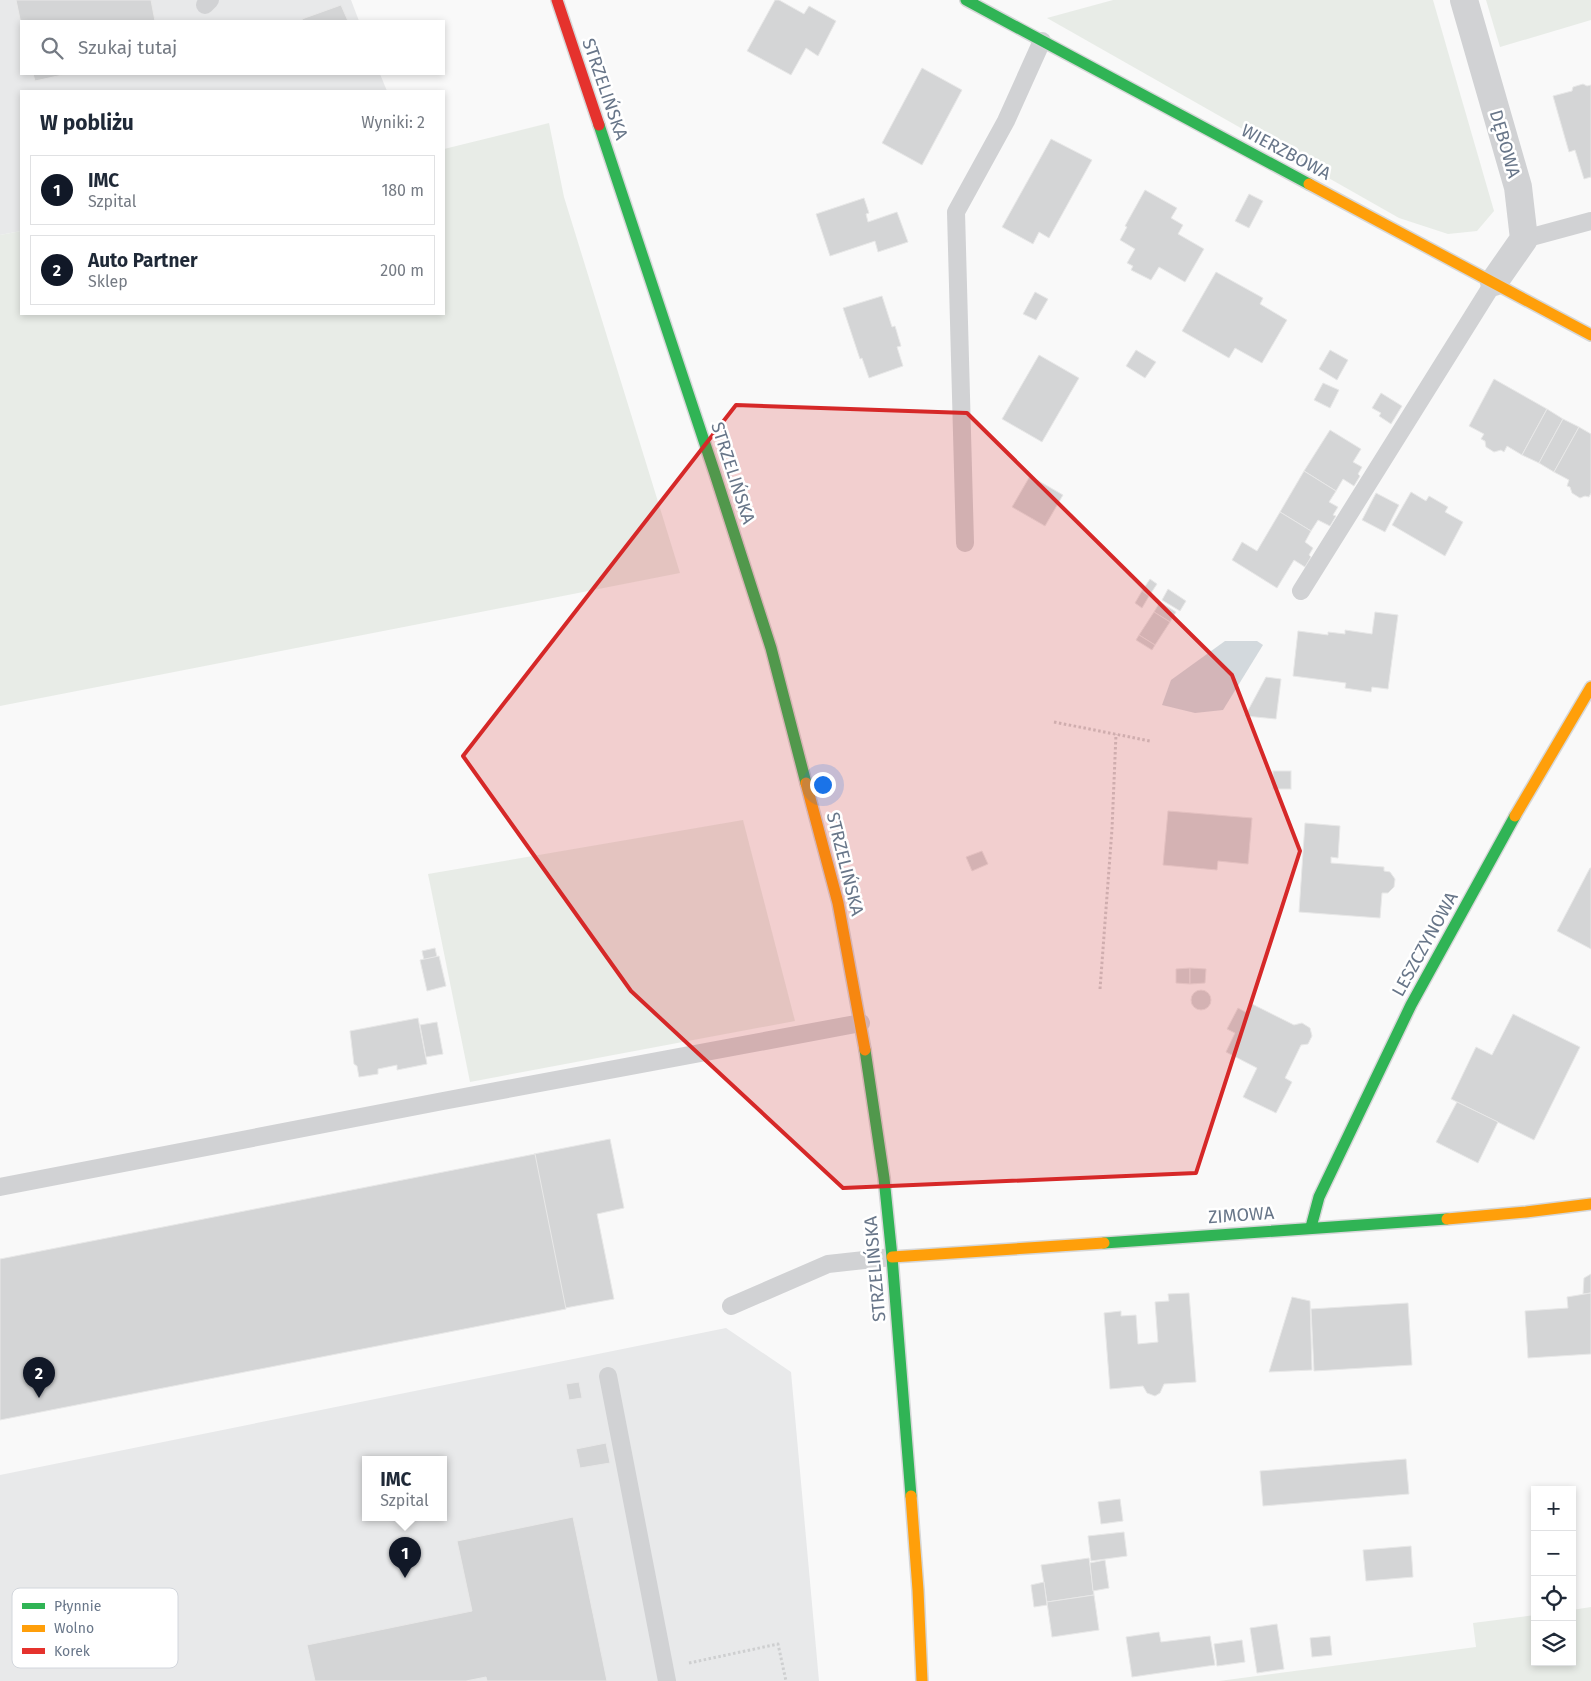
<!DOCTYPE html>
<html lang="pl">
<meta charset="utf-8">
<style>
:root{--surface:#fff;--page:#f6f6f7;--text:#1f2937;--muted:#747a83;--line:#e0e1e3;--accent:#111827}
body{margin:0;font-family:"Fira Sans",sans-serif;background:var(--page);color:var(--text)}
.controls{position:absolute;right:15px;bottom:15px;display:grid;overflow:hidden;border-radius:0px;box-shadow:0 2px 8px #0003}
.controls button{width:45px;height:45px;display:grid;place-items:center;padding:0;border:0;border-bottom:1px solid var(--line);background:var(--surface);color:var(--text);font:25px sans-serif}
.you{position:absolute;left:822px;top:784px;width:18px;height:18px;margin:-12px;border:4px solid #fff;border-radius:50%;background:#1a73e8;box-shadow:0 0 0 8px #1a73e833}
.badge{display:grid;place-items:center;width:32px;height:32px;border-radius:50%;background:var(--accent);color:#fff;font-size:16px;font-weight:700}
.pin{position:absolute;translate:-50% -41px;filter:drop-shadow(0 1px 2px #0008)}
.pin::after{content:'';position:absolute;top:26px;width:18px;height:15px;background:inherit;clip-path:polygon(0 0,100% 0,50% 100%)}
.popup{position:absolute;left:362px;top:1456px;width:85px;height:65px;box-sizing:border-box;display:grid;place-content:center;border-radius:0px;background:var(--surface);filter:drop-shadow(0 1px 4px #0005);font-size:16px;white-space:nowrap;color:var(--muted)}
.popup b{font-size:19px;color:var(--text)}
.popup::after{content:'';position:absolute;left:50%;top:100%;margin-left:-10px;border:10px solid transparent;border-top-color:var(--surface)}
.list{margin:0;padding:0;list-style:none}
h2{display:flex;justify-content:space-between;align-items:center;height:65px;margin:0;padding:0 20px;font-size:21px}
h2 small{font-size:16px;font-weight:400;color:var(--muted)}
.list li{display:grid;grid-template-columns:32px 1fr auto;gap:15px;align-items:center;box-sizing:border-box;height:70px;margin:0 10px 10px;padding:0 10px;border:1px solid var(--line);border-radius:0px}
.list b{display:block;font-size:19px;white-space:nowrap}
.list p{margin:0;font-size:16px;white-space:nowrap;color:var(--muted)}
.list em{font-size:16px;font-style:normal;color:var(--muted)}
.icon{flex:none;width:28px;height:28px;fill:none;stroke:currentColor;stroke-width:2;stroke-linecap:round;stroke-linejoin:round}
.map{position:relative;flex:none;width:1591px;height:1681px;overflow:hidden}
.search{position:absolute;background:var(--surface);box-shadow:0 2px 8px #0003;left:20px;top:20px;width:425px;height:55px;display:flex;align-items:center;gap:12px;box-sizing:border-box;padding:0 18px;border-radius:0px;color:var(--muted);font-size:19px}
.panel{position:absolute;background:var(--surface);box-shadow:0 2px 8px #0003;left:20px;top:90px;width:425px;height:225px;border-radius:0px}
.map>svg:first-child{display:block}
.built{fill:#e8e9ea;fill-rule:evenodd}
.green{fill:#e8ece7}
.water{fill:#d3d9dd}
.building{fill:#d4d5d6;stroke:#e8e8e8}
.lines{fill:none;stroke-linecap:round;stroke-linejoin:round}
.fast-casing{stroke:#d6d7d8;stroke-width:14}
.slow-casing{stroke:#d6d7d8;stroke-width:14}
.jam-casing{stroke:#d6d7d8;stroke-width:14}
.path{stroke:#cecfd0;stroke-width:3;stroke-dasharray:2.5 2.5;stroke-linecap:butt}
.lane{stroke:#d1d2d4;stroke-width:18}
.street{stroke:#d1d2d4;stroke-width:28}
.fast{stroke:#30b455;stroke-width:11}
.slow{stroke:#ff9f0a;stroke-width:11}
.jam{stroke:#e5322d;stroke-width:11}
.marked{fill:#d62828;fill-opacity:0.2;stroke:#d62828;stroke-width:4;stroke-linejoin:round}
.labels{text-anchor:middle;stroke-width:5;stroke-linejoin:round;paint-order:stroke}
.street-label{font-size:18px;fill:#687689;stroke:#fff}
.key{fill:#fff;stroke:#d2d6dc;stroke-width:1}
.key-label{font-size:14px;fill:#687689}
</style>
<div class="map">
<svg width="1591" height="1681" viewBox="0 0 1591 1681">
<rect width="100%" height="100%" fill="#f9f9f9"/>
<g class="built">
<path d="M0,0H351L359,21H21V74H380L387,91H21V231L0,235Z"/>
<path d="M726,1328L791,1372L819,1681H0V1475ZM366,1459H444V1517H366Z"/>
</g>
<g class="green">
<path d="M1113,0H1433L1494,211L1477,231L1448,234L1399,218L1047,18Z"/>
<path d="M1486,0H1591V20L1500,47Z"/>
<path d="M549,123L564,197L680,573L0,706V235L21,231V314H444V149Z"/>
<path d="M743,820L795,1021L470,1082L428,874Z"/>
<path d="M1591,1607V1681H1219L1476,1647L1473,1623L1535,1615V1662H1572V1610Z"/>
</g>
<path class="water" d="M1225,641H1257L1263,645L1223,710L1195,713L1162,705L1171,680Z"/>
<g class="building">
<path d="M16,0H151L155,21H21V24Z"/>
<path d="M775,0H779L804,14L809,6L836,21L818,56L806,48L791,75L747,51Z"/>
<path d="M341,5L348,21H303L302,19Z"/>
<path d="M922,68L962,90L922,165L882,143Z"/>
<path d="M33,74H67L35,81Z"/>
<path d="M1583,84L1587,86L1591,85V177L1584,179L1575,150L1569,152L1553,96L1572,91L1573,87Z"/>
<path d="M1051,139L1092,160L1049,238L1039,232L1033,244L1002,227Z"/>
<path d="M1145,190L1177,208L1171,218L1183,225L1178,234L1204,249L1185,282L1159,267L1151,280L1131,270L1133,266L1127,263L1135,249L1120,240L1127,227L1125,226Z"/>
<path d="M1249,194L1263,201L1249,228L1235,221Z"/>
<path d="M864,198L869,213L866,214L868,222L897,212L908,242L878,252L875,241L830,256L816,214Z"/>
<path d="M1216,272L1263,298L1260,304L1287,320L1262,363L1235,348L1229,358L1182,331Z"/>
<path d="M1035,292L1048,299L1036,320L1023,314Z"/>
<path d="M882,296L892,327L895,326L901,346L897,347L903,366L869,378L862,358L860,359L843,308Z"/>
<path d="M1136,350L1156,362L1145,378L1126,366Z"/>
<path d="M1330,350L1348,360L1337,380L1319,369Z"/>
<path d="M1039,355L1079,378L1042,442L1002,419Z"/>
<path d="M1494,379L1547,409L1522,455L1507,446L1504,452L1501,450L1494,452L1486,447L1485,441L1481,439L1484,434L1469,426Z"/>
<path d="M1323,383L1339,390L1330,408L1314,400Z"/>
<path d="M1381,393L1402,406L1391,424L1379,416L1381,413L1372,408Z"/>
<path d="M1547,409L1563,419L1539,463L1522,455Z"/>
<path d="M1563,419L1579,427L1554,472L1539,463Z"/>
<path d="M1579,427L1591,434V493L1589,497L1585,496L1580,498L1572,493L1570,487L1567,486L1569,480L1554,472Z"/>
<path d="M1330,430L1361,449L1353,462L1362,467L1358,474L1360,476L1354,486L1343,479L1336,491L1304,471Z"/>
<path d="M1304,471L1336,491L1329,502L1338,507L1333,515L1336,516L1330,526L1318,520L1311,531L1280,512Z"/>
<path d="M1030,476L1063,495L1045,526L1012,507Z"/>
<path d="M1411,492L1426,501L1429,496L1448,507L1445,512L1463,522L1445,556L1392,525Z"/>
<path d="M1376,493L1399,505L1385,532L1362,520Z"/>
<path d="M1280,512L1311,531L1305,542L1313,548L1309,555L1311,557L1305,567L1294,560L1277,588L1232,560L1242,542L1257,551Z"/>
<path d="M1150,579L1157,584L1149,596L1142,591Z"/>
<path d="M1168,589L1186,601L1180,611L1162,600Z"/>
<path d="M1142,591L1149,596L1142,608L1135,603Z"/>
<path d="M1160,602L1176,612L1170,622L1154,612Z"/>
<path d="M1154,612L1170,622L1155,645L1139,635Z"/>
<path d="M1375,612L1398,615L1388,689L1372,687L1371,692L1345,688L1346,683L1293,676L1298,631L1328,635V632L1345,634V630L1372,634Z"/>
<path d="M1139,635L1155,645L1152,650L1136,640Z"/>
<path d="M1266,677L1281,679L1276,719L1245,716Z"/>
<rect x="1273" y="771" width="18" height="18"/>
<path d="M1168,811L1252,818L1248,864L1218,861L1217,870L1163,865Z"/>
<path d="M1305,823L1340,826L1338,858L1331,857V863L1384,867V871L1390,872L1395,879L1394,887L1388,893H1382L1380,918L1299,912Z"/>
<path d="M982,851L988,864L972,871L966,857Z"/>
<path d="M1590,868H1591V949L1557,931Z"/>
<path d="M435,948L437,957L424,960L422,951Z"/>
<path d="M439,956L446,986L427,991L420,960Z"/>
<path d="M1190,968V984L1176,983V969Z"/>
<path d="M1190,968L1206,969L1205,983L1190,984Z"/>
<circle cx="1201" cy="1000" r="10"/>
<path d="M1252,1004L1294,1025L1302,1023L1310,1028L1312,1036L1308,1044L1301,1045L1285,1078L1292,1082L1276,1113L1243,1097L1257,1068L1226,1052L1235,1033L1227,1029L1238,1008L1247,1013Z"/>
<path d="M1513,1014L1580,1047L1534,1140L1451,1099L1476,1047L1492,1055Z"/>
<path d="M418,1018L427,1064L397,1070V1065L378,1069V1074L359,1077L357,1066L354,1064L350,1031Z"/>
<path d="M437,1022L443,1054L426,1057L420,1025Z"/>
<path d="M1457,1102L1498,1122L1478,1163L1436,1142Z"/>
<path d="M610,1139L624,1208L597,1214L614,1299L565,1308L534,1154Z"/>
<path d="M535,1154L566,1309L0,1420V1259Z"/>
<path d="M1591,1274V1293L1583,1294L1584,1278Z"/>
<path d="M1189,1293L1196,1382L1164,1384L1160,1393L1155,1396L1147,1393L1143,1386L1110,1389L1104,1313L1121,1311V1316L1136,1315L1138,1344L1158,1342L1155,1302L1169,1301L1168,1294Z"/>
<path d="M1591,1293V1354L1528,1358L1525,1311L1568,1308L1567,1297Z"/>
<path d="M1292,1297L1310,1301L1312,1370L1269,1372Z"/>
<path d="M1408,1303L1412,1365L1314,1371L1311,1309Z"/>
<path d="M579,1382L582,1398L569,1400L566,1384Z"/>
<path d="M606,1443L610,1463L580,1468L576,1449Z"/>
<path d="M1406,1459L1409,1494L1263,1506L1260,1471Z"/>
<path d="M1120,1499L1123,1521L1101,1524L1098,1502Z"/>
<path d="M573,1517L607,1681H487L486,1677L466,1681H315L307,1645L472,1611L457,1541Z"/>
<path d="M1124,1532L1127,1556L1091,1561L1088,1536Z"/>
<path d="M1411,1546L1413,1577L1366,1581L1363,1550Z"/>
<path d="M1089,1558L1094,1595L1047,1602L1041,1565Z"/>
<path d="M1105,1560L1109,1588L1093,1591L1090,1563Z"/>
<path d="M1044,1582L1047,1605L1034,1607L1031,1585Z"/>
<path d="M1094,1595L1099,1630L1052,1637L1047,1602Z"/>
<path d="M1277,1624L1284,1669L1257,1673L1250,1628Z"/>
<path d="M1159,1632L1161,1642L1210,1636L1215,1665L1132,1677L1126,1637Z"/>
<path d="M1330,1636L1332,1655L1312,1657L1310,1638Z"/>
<path d="M1242,1640L1245,1662L1217,1666L1214,1644Z"/>
</g>
<g class="lines">
<g class="fast-casing">
<g id="fast">
<path d="M966,0L1309,184"/>
<path d="M599,125L715,474L771,648L806,783"/>
<path d="M865,1050L884,1178L892,1257L911,1496"/>
<path d="M1311,1227L1319,1197L1411,1005L1515,816"/>
<path d="M1104,1243L1447,1219"/>
</g>
</g>
<g class="slow-casing">
<g id="slow">
<path d="M1309,184L1591,335"/>
<path d="M806,783L838,903L865,1050"/>
<path d="M1515,816L1591,687"/>
<path d="M1447,1219L1526,1212L1591,1204"/>
<path d="M892,1257L1104,1243"/>
<path d="M911,1496L918,1590L922,1681"/>
</g>
</g>
<g class="jam-casing">
<path id="jam" d="M557,0L599,125"/>
</g>
<g class="path">
<path d="M1054,722L1150,741"/>
<path d="M1100,989L1112,829L1116,734"/>
<path d="M689,1663L778,1644L786,1681"/>
</g>
<g class="lane">
<path d="M205,5L210,0"/>
<path d="M1524,239L1591,221"/>
<path d="M965,543L956,212L1006,121L1042,41"/>
<path d="M1301,591L1494,282"/>
<path d="M0,1187L443,1101L861,1023"/>
<path d="M731,1306L828,1264L892,1257"/>
<path d="M608,1376L667,1681"/>
</g>
<path class="street" d="M1464,0L1518,187L1524,239L1494,282"/>
<use href="#fast" class="fast"/>
<use href="#slow" class="slow"/>
<use href="#jam" class="jam"/>
</g>
<path class="marked" d="M736,405L967,413L1232,675L1300,851L1196,1173L843,1188L631,991L463,756Z"/>
<g class="labels">
<g class="street-label">
<text transform="translate(605 89) rotate(71)" y="6">STRZELIŃSKA</text>
<text transform="translate(1505 144) rotate(74)" y="6">DĘBOWA</text>
<text transform="translate(1286 152) rotate(28)" y="6">WIERZBOWA</text>
<text transform="translate(733 473) rotate(72)" y="6">STRZELIŃSKA</text>
<text transform="translate(845 864) rotate(76)" y="6">STRZELIŃSKA</text>
<text transform="translate(1425 944) rotate(-61)" y="6">LESZCZYNOWA</text>
<text transform="translate(1241 1215) rotate(-4)" y="6">ZIMOWA</text>
<text transform="translate(875 1269) rotate(-95)" y="6">STRZELIŃSKA</text>
</g>
</g>
<rect x="12" y="1588" width="166" height="80" rx="8" class="key"/>
<rect x="22" y="1603" width="23" height="6" fill="#30b455"/>
<rect x="22" y="1625" width="23" height="7" fill="#ff9f0a"/>
<rect x="22" y="1648" width="23" height="6" fill="#e5322d"/>
<g class="key-label">
<text x="54" y="1611">Płynnie</text>
<text x="54" y="1633">Wolno</text>
<text x="54" y="1656">Korek</text>
</g>
</svg>
<div class="controls">
<button>+</button>
<button>−</button>
<button><svg class="icon" aria-label="locate" viewBox="0 0 24 24"><circle cx="12" cy="12" r="6"/><path d="M12 2v4M12 18v4M2 12h4M18 12h4"/></svg></button>
<button><svg class="icon" aria-label="layers" viewBox="0 0 24 24"><path d="M12 4l9 5-9 5-9-5zM3 14l9 5 9-5"/></svg></button>
</div>
<div class="you"></div>
<div class="pin badge" style="left:405px;top:1578px">1</div>
<div class="popup"><b>IMC</b>Szpital</div>
<div class="pin badge" style="left:39px;top:1398px">2</div>
<div class="search"><svg class="icon" aria-label="search" viewBox="0 0 24 24"><circle cx="10" cy="10" r="6"/><path d="M15 15l6 6"/></svg>Szukaj tutaj</div>
<section class="panel">
<h2>W pobliżu<small>Wyniki: 2</small></h2>
<ul class="list">
<li><span class="badge">1</span><div><b>IMC</b><p>Szpital</p></div><em>180 m</em></li>
<li><span class="badge">2</span><div><b>Auto Partner</b><p>Sklep</p></div><em>200 m</em></li>
</ul>
</section>
</div>
